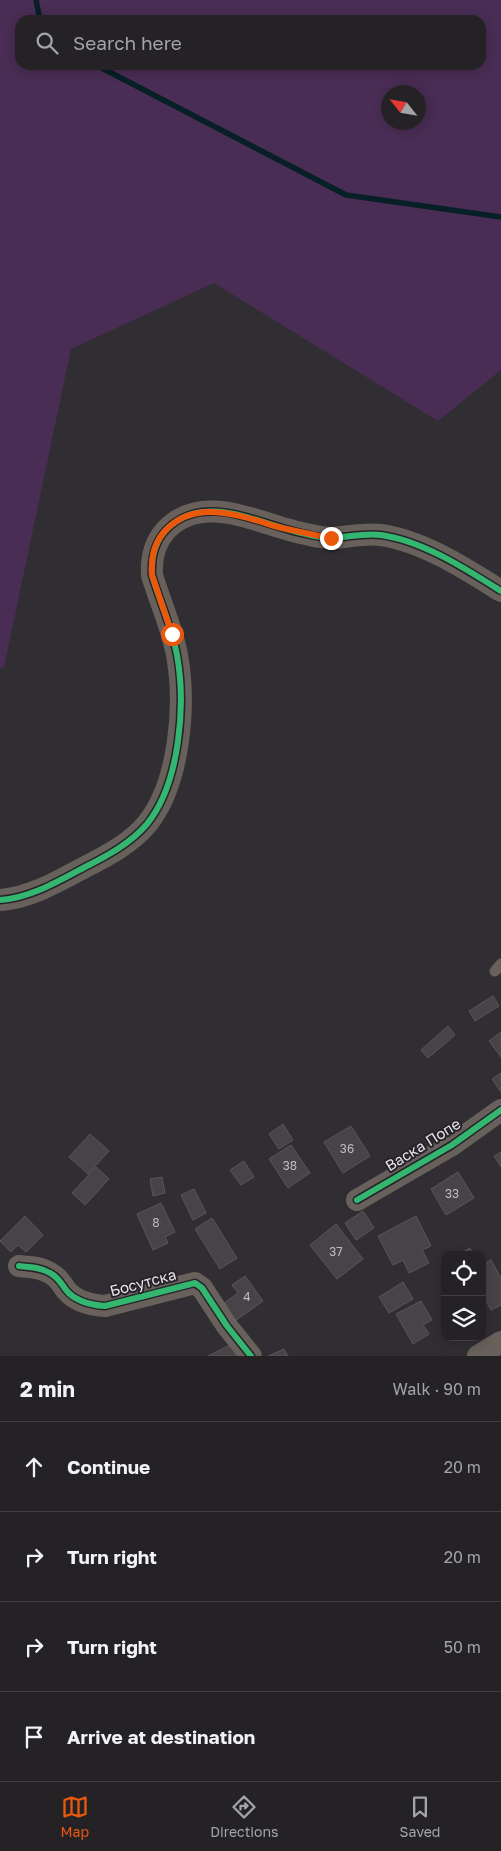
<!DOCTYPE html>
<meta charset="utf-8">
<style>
:root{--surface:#252226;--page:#2d2a2e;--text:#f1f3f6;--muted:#a3a4a7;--line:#423f43;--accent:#ea580c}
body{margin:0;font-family:"Golos Text",sans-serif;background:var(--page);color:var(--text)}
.controls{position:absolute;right:15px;bottom:15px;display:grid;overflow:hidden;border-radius:10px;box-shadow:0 2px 12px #0003}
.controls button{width:45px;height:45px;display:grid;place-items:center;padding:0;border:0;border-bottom:1px solid var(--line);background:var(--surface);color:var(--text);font:25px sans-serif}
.compass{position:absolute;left:381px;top:85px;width:45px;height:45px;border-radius:50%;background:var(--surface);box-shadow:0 2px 12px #0003;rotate:301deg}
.stop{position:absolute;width:15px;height:15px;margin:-11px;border:4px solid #ea580c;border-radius:50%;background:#fff}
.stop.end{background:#ea580c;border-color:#fff;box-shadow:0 1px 5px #0008}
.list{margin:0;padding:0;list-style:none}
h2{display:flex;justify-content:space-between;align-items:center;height:65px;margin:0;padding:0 20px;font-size:21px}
h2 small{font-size:16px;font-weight:400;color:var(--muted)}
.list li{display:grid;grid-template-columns:32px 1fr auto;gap:15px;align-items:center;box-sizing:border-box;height:90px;padding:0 20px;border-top:1px solid var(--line)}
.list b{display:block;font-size:19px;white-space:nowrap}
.list em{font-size:16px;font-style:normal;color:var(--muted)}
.icon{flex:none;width:28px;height:28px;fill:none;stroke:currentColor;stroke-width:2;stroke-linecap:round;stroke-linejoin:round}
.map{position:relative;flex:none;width:501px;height:1356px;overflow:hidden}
.search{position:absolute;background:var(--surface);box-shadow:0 2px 12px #0003;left:15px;right:15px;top:15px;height:55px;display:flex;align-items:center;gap:12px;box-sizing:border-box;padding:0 18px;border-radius:15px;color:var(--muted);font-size:19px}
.sheet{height:425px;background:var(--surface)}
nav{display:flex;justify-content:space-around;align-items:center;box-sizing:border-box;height:70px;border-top:1px solid var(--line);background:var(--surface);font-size:14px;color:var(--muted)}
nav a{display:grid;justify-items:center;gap:2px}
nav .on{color:var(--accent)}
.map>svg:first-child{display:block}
.green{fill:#492d54;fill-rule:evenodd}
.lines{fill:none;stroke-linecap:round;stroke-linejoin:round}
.stream{stroke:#071f26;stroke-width:5.5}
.building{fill:#474347;stroke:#595658}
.lane{stroke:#67605b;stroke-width:11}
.street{stroke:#67605b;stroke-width:22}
.cycleway-casing{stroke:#28232a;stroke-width:9}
.cycleway{stroke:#33b770;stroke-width:6}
.route{stroke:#ea580c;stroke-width:6}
.labels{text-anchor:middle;stroke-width:4;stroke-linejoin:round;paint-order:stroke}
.number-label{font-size:12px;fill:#bfbcc0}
.street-label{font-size:15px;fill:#e7e4e8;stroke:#28232a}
</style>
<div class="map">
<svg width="501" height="1356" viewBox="0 0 501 1356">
<rect width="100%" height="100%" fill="#312e33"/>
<path class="green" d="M0,0H501V370L438,421L214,283L71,349L4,667L0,668ZM20,20H481V65H20ZM388,92H418V122H388Z"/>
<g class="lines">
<g class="stream">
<path d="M36,0L40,20"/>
<path d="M96,65L346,195L501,217"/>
</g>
</g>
<g class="building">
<path d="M493,996L499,1006L475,1021L469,1011Z"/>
<path d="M448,1026L455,1035L428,1058L421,1050Z"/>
<path d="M501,1032V1057L489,1041Z"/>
<path d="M501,1073V1092L492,1079Z"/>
<path d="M283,1124L293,1140L279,1149L269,1134Z"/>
<path d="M351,1126L370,1156L343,1173L324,1142Z"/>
<path d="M90,1134L109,1151L88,1174L69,1157Z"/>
<path d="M291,1145L310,1173L288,1188L269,1159Z"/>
<path d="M501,1152V1167L494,1156Z"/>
<path d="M244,1161L254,1177L241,1185L230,1170Z"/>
<path d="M96,1167L109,1179L85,1205L72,1193Z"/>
<path d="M458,1172L474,1198L446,1215L431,1189Z"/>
<path d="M162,1177L165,1193L153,1196L150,1179Z"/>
<path d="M194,1189L206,1213L193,1220L181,1195Z"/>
<path d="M161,1203L175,1232L165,1237L168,1243L153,1250L137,1214Z"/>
<path d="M363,1211L374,1228L356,1240L345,1223Z"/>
<path d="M25,1216L43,1235L26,1252L18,1245L11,1252L0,1241Z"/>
<path d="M416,1216L431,1246L422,1250L429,1263L409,1273L403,1260L393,1265L378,1236Z"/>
<path d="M212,1218L237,1258L220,1269L195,1229Z"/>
<path d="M336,1224L363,1259L337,1279L310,1245Z"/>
<path d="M470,1248L473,1255H461V1253Z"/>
<path d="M491,1260L501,1278V1305L491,1310L482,1294V1265Z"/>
<path d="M245,1276L263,1301L235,1321L223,1304L238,1293L232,1285Z"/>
<path d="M403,1282L413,1299L389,1313L379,1297Z"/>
<path d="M421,1301L432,1320L423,1325L429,1334L413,1344L396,1314Z"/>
<path d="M234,1343L241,1356H208Z"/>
<path d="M284,1349L288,1356H268Z"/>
</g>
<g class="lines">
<path class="lane" d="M495,971L501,964"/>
<g class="street">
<path d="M0,900C30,898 59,881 85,867C107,856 131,843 147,824C180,783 186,705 177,655C172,628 160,602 152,575C151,558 154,543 166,530C204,490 262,526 306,534C314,536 324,538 332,538C349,537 364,533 381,535C423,541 466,569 501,591"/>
<path d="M357,1200L452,1145L501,1110"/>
<path d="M19,1266C29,1267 41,1267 50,1273C58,1277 61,1283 66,1290C75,1301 91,1305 105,1306L195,1283L202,1288L227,1326L251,1356"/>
<path d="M478,1356L501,1342"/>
</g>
<g class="cycleway-casing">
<g id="cycleway">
<path d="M0,900C30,898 59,881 85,867C107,856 131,843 147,824C180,783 186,705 177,655C172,628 160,602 152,575C151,558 154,543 166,530C204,490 262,526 306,534C314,536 324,538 332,538C349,537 364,533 381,535C423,541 466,569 501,591"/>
<path d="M357,1200L452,1145L501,1110"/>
<path d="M19,1266C29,1267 41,1267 50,1273C58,1277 61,1283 66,1290C75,1301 91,1305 105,1306L195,1283L202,1288L227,1326L251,1356"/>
</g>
</g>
<use href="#cycleway" class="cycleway"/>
</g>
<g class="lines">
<path class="route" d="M172,634L152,575C151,559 153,545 164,532C194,497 241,516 278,527C296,531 313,535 331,538"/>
</g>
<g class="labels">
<g class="number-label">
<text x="347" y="1153">36</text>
<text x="290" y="1170">38</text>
<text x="452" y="1198">33</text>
<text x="156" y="1227">8</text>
<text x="336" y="1256">37</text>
<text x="247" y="1301">4</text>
</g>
<g class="street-label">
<text transform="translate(423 1145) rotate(-32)" y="5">Васка Попе</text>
<text transform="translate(143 1283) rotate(-15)" y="5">Босутска</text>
</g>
</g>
</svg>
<div class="controls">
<button><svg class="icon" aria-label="locate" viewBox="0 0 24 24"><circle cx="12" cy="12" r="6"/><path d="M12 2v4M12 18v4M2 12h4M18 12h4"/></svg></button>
<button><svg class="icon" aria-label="layers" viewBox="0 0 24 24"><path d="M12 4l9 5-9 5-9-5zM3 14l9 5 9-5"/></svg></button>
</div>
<svg class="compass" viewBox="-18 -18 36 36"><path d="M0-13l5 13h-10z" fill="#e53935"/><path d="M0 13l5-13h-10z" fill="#a3a4a7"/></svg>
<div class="stop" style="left:172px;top:634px"></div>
<div class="stop end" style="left:331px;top:538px"></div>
<div class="search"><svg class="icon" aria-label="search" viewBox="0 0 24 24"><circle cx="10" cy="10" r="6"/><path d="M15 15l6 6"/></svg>Search here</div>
</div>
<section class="sheet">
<h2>2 min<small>Walk · 90 m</small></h2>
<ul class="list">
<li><svg class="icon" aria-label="ahead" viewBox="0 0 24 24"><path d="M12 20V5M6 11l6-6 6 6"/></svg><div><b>Continue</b></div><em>20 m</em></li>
<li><svg class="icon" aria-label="right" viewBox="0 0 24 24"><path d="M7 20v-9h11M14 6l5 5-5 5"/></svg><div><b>Turn right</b></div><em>20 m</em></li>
<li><svg class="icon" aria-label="right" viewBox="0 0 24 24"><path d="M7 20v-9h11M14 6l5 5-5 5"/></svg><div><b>Turn right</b></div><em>50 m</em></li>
<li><svg class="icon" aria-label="arrive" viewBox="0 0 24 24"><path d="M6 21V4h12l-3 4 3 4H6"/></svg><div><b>Arrive at destination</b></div></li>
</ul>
</section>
<nav>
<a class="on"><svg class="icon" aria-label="map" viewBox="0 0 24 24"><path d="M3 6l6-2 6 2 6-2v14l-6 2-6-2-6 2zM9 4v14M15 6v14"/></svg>Map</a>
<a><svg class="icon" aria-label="directions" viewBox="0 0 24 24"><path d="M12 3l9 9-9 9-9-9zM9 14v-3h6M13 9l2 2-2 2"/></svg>Directions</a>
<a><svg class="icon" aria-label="saved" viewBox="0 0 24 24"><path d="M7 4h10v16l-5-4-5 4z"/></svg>Saved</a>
</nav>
